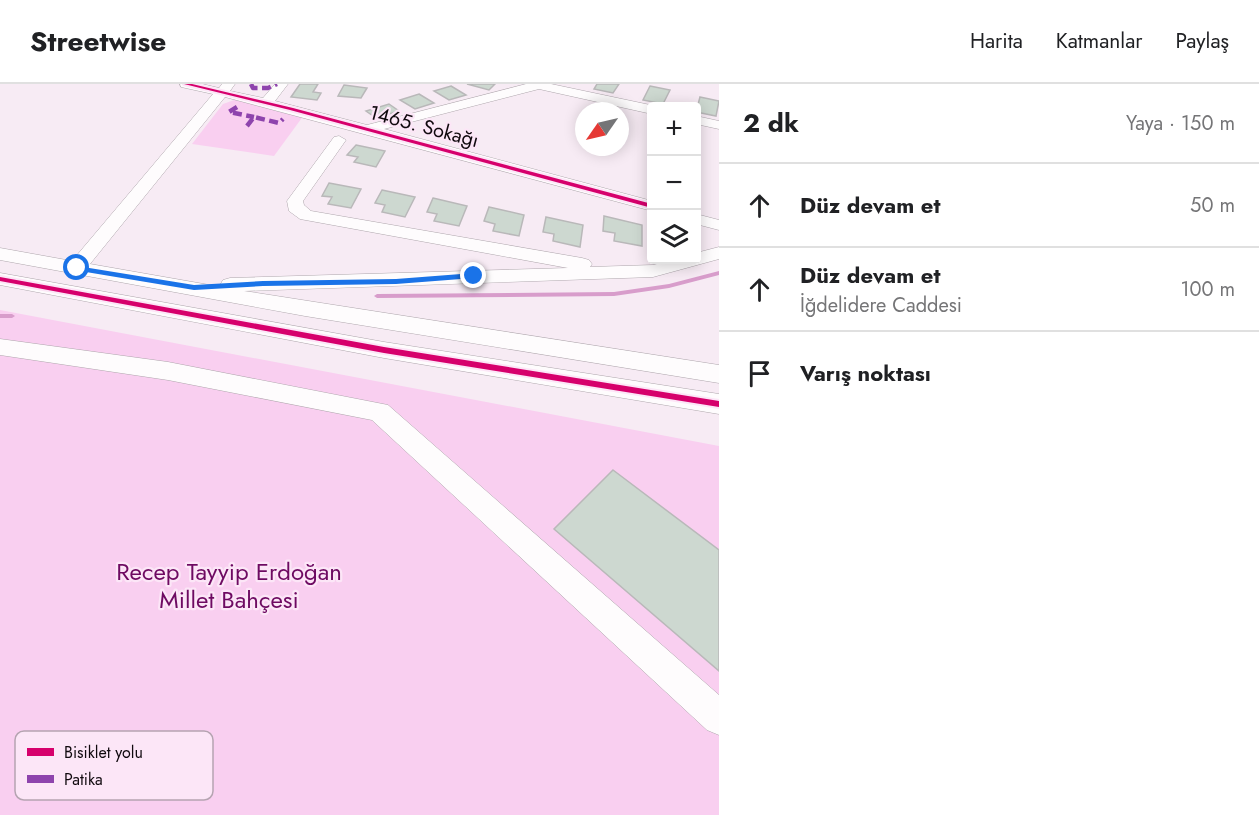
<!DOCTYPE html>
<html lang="tr">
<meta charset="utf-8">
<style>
:root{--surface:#fff;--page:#f2f2f2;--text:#202124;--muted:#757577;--line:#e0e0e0}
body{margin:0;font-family:Jost,sans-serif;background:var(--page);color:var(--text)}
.controls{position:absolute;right:18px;top:18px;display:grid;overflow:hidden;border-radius:6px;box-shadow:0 3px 15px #0003}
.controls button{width:54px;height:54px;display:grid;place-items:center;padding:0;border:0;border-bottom:2px solid var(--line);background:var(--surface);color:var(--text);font:30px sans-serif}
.compass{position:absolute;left:575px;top:18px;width:54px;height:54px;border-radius:50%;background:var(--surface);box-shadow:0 3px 15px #0003;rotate:236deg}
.stop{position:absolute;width:18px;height:18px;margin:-14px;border:4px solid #1a73e8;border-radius:50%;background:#fff}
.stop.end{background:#1a73e8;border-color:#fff;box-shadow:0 2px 6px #0008}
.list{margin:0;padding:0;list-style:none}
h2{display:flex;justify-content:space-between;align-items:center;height:78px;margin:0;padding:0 24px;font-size:26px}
h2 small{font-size:20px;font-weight:400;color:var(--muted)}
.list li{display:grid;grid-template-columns:39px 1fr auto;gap:18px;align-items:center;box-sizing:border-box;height:84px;padding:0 24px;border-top:2px solid var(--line)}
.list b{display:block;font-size:22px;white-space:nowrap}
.list p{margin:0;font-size:20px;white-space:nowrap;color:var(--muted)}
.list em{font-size:20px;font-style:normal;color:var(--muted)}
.icon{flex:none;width:33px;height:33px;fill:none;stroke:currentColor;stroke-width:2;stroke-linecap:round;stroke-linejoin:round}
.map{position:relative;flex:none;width:719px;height:731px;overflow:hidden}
header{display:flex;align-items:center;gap:36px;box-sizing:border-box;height:84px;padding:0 30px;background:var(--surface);border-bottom:2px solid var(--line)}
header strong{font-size:28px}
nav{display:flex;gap:33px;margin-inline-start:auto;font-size:21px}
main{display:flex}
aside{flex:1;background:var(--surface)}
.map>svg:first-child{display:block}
.green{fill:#f9cff0}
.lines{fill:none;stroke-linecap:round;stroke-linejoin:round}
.stream{fill:#d89dcb;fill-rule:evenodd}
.building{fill:#cdd8d0;stroke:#b9b8b9;stroke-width:1.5}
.minor-casing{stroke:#aea6ac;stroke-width:1}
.minor{fill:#fefcfd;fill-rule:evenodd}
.quiet{stroke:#8e44ad;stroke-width:4.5;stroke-dasharray:9 4.5;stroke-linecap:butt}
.cycleway-casing{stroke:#fce6f7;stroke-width:4}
.cycleway{fill:#d6006c;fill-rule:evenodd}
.route{fill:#1a73e8}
.labels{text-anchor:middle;stroke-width:4.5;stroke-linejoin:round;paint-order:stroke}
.far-street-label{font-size:20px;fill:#10090e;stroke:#fce6f7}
.park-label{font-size:24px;fill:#6e0a62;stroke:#fce6f7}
.key{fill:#fce6f7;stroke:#b5a4b1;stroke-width:1.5}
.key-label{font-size:16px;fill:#10090e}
</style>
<header>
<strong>Streetwise</strong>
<nav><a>Harita</a><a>Katmanlar</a><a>Paylaş</a></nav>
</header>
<main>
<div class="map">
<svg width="719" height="731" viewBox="0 0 719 731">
<rect width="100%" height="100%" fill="#f7ebf4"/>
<g class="green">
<path d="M237,15L304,31L274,72L192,60L223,20Z"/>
<path d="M0,226L719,362V731H0Z"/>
</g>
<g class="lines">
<g class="stream">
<path d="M719,187V191L669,204L614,212L377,214L374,212L377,210L614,208L669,200Z"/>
<path d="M0,230H12L15,232L12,234H0Z"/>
</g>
</g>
<g class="building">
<path d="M300,0H318L313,8L321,9L317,16L291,13Z"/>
<path d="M467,0H495L489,6Z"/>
<path d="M597,0H619L613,9L594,5Z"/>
<path d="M344,1L367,4L361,14L338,12Z"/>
<path d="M451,2L466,11L449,16L434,7Z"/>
<path d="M650,2L670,6L663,20L643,16Z"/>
<path d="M419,10L434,19L415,25L400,16Z"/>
<path d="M700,13L719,17L716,32L696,28Z"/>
<path d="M389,20L399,27L376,34L366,27Z"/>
<path d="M356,61L385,67L376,83L354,78L358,73L347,71Z"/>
<path d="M329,99L361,105L351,124L328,120L332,113L322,112Z"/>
<path d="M382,106L415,113L405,133L382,128L385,121L375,119Z"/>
<path d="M433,114L467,122L459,142L434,137L437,130L427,128Z"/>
<path d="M489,123L524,131L519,152L493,147L495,140L484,137Z"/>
<path d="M604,132L642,141V162L614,157L615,149L603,147Z"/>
<path d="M546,133L583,141L580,163L553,157L554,150L543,148Z"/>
<path d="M613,386L719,466V587L554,445Z"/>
</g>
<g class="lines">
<g class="minor-casing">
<g id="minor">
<path d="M180,0H202L219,4L222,0H235L230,7L263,14L275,0H288L275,17L367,41L526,0H551L655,22H652V30L539,5L384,45L652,117V127L225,13L90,180L221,203L220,201L223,196L230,194L568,184L300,135L289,127L287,117L334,53L339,52L346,56L303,117L304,121L311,127L582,174L589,176L592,180L590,183L653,181L673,176H696V169L719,163V175L653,193L244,207L719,281V299L305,232L0,176V164L72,177L213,10L181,3Z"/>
<path d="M696,32L719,37V45L696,40Z"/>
<path d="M696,130L719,136V146L696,140Z"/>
<path d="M0,189L384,258L719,310V330L384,274L0,201Z"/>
<path d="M0,255L168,278L388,321L719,611V651L707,646L372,336L168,296L0,271Z"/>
</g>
</g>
<use href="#minor" class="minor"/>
<g class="quiet">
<path d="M251,0L253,4H268L277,0"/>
<path d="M237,23L229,28L254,33"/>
<path d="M247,42L254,33L279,39L283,35"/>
</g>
<g class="cycleway-casing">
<g id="cycleway">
<path d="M184,0H192L293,24L652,120V124L290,26Z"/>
<path d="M0,193L384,263L719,317V323L384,269L0,197Z"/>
</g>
</g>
<use href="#cycleway" class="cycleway"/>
</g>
<path class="route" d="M77,182L194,201L263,197L396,195L474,189L477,192L474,194L396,200L263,202L194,206L74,186L73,184Z"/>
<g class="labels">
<g class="far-street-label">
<text transform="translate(424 42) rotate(15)" y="7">1465. Sokağı</text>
</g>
<g class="park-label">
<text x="229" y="496">Recep Tayyip Erdoğan<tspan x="229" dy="28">Millet Bahçesi</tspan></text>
</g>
</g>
<rect x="15" y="647" width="198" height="69" rx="9" class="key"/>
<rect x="27" y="664" width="27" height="8" fill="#d6006c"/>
<rect x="27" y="691" width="27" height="8" fill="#8e44ad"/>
<g class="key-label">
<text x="64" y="674">Bisiklet yolu</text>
<text x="64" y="701">Patika</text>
</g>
</svg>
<div class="controls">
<button>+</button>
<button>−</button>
<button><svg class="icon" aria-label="layers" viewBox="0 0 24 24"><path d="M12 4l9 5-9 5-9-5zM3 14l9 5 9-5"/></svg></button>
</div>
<svg class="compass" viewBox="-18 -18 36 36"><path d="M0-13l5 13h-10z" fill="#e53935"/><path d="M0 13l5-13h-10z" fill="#757577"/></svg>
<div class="stop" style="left:77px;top:184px"></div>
<div class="stop end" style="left:474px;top:192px"></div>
</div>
<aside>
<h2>2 dk<small>Yaya · 150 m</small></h2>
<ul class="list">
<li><svg class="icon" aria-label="ahead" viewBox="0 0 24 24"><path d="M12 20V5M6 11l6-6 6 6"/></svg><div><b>Düz devam et</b></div><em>50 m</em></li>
<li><svg class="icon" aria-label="ahead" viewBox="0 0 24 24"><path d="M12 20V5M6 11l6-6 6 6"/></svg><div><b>Düz devam et</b><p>İğdelidere Caddesi</p></div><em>100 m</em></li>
<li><svg class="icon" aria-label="arrive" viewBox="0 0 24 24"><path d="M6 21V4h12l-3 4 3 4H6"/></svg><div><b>Varış noktası</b></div></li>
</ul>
</aside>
</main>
